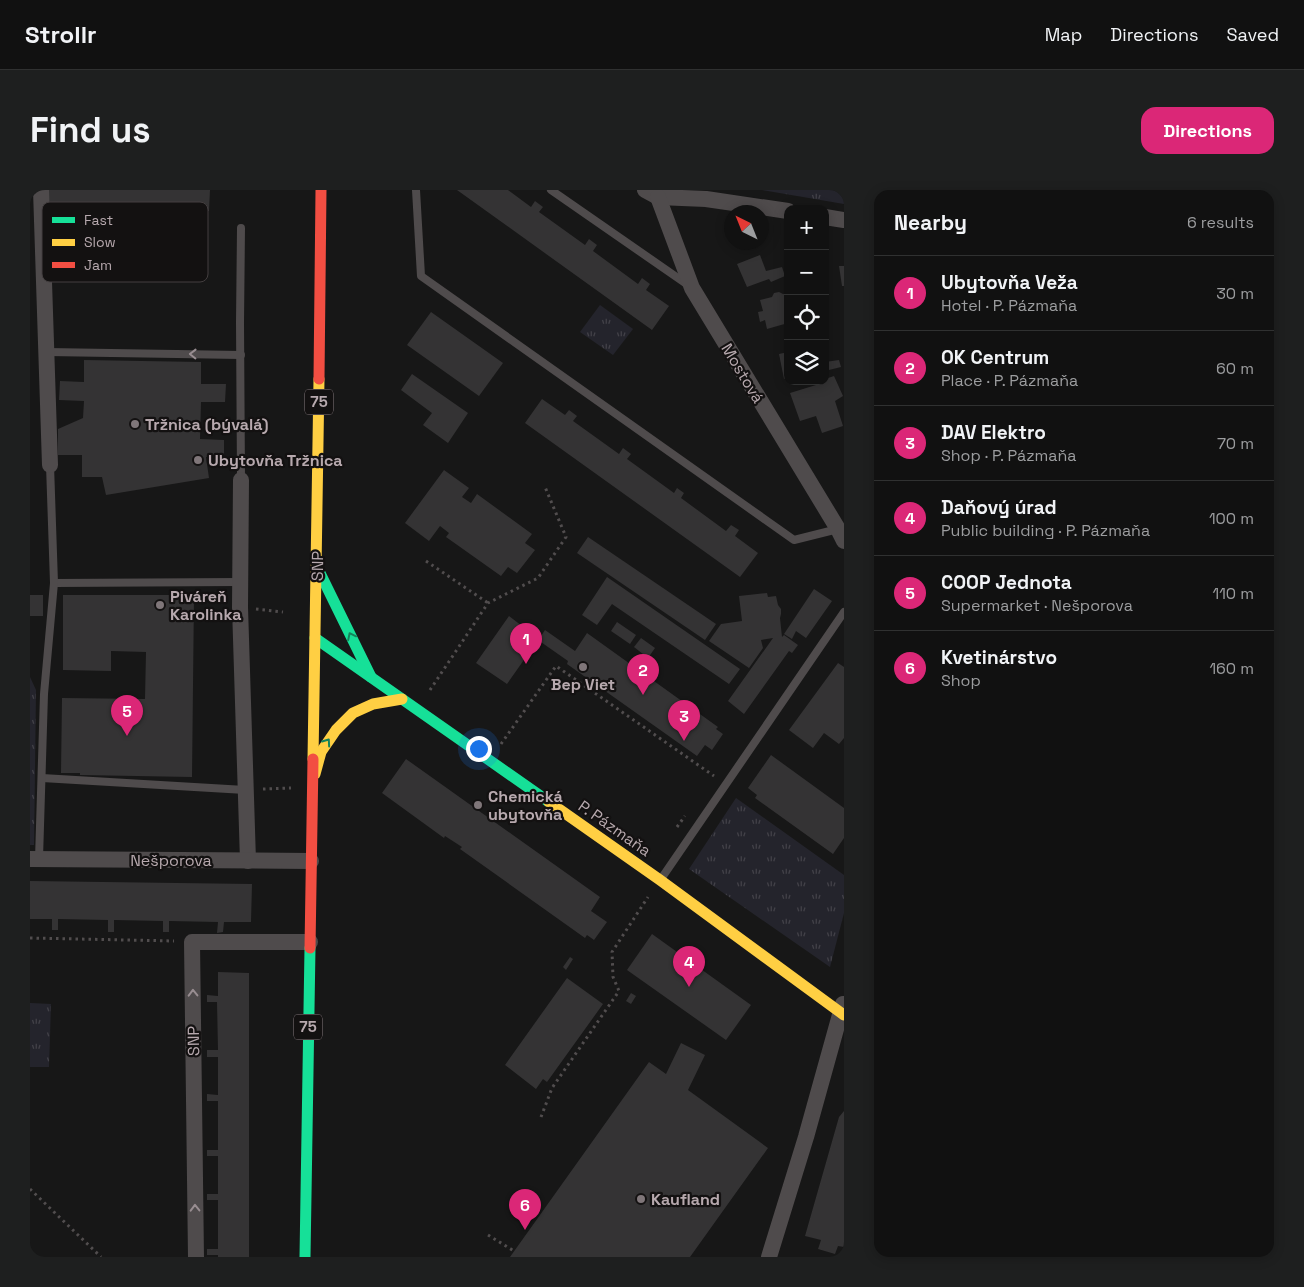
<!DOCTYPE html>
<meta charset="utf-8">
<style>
:root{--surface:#111;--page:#1e1f1f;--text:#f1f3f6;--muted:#9c9d9f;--line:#303131;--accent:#db2777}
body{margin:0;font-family:"Space Grotesk",sans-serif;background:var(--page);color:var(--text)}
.controls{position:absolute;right:15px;top:15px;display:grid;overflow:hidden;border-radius:10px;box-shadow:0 2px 12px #0003}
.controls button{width:45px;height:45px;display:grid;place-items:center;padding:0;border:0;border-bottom:1px solid var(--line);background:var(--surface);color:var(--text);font:25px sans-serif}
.compass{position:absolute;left:694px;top:15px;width:45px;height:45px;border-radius:50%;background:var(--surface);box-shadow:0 2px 12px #0003;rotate:317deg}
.you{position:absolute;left:448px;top:558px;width:18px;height:18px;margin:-12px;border:4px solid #fff;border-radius:50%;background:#1a73e8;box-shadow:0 0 0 8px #1a73e833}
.badge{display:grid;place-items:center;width:32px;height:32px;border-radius:50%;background:var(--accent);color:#fff;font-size:16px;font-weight:700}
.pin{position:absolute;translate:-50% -41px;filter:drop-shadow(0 1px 2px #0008)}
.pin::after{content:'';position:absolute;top:26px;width:18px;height:15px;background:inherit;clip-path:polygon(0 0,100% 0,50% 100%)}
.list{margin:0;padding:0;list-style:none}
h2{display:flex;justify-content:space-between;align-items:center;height:65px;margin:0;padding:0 20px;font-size:21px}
h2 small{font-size:16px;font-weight:400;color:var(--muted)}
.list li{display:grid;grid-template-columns:32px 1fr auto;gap:15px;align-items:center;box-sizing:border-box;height:75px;padding:0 20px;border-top:1px solid var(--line)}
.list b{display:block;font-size:19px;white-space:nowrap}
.list p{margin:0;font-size:16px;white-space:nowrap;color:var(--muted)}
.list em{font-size:16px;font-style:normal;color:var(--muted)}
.icon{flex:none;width:28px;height:28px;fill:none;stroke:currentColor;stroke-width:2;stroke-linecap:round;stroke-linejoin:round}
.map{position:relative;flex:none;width:814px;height:1067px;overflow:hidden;border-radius:15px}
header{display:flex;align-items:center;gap:30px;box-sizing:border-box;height:70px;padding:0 25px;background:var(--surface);border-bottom:1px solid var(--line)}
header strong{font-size:24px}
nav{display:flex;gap:28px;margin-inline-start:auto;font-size:18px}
.intro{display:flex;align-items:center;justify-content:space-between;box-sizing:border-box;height:120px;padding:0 30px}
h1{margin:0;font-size:35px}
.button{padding:12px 22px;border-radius:15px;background:var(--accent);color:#fff;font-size:18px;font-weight:700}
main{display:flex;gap:30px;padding:0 30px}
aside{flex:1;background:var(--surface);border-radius:15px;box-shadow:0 2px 12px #0003}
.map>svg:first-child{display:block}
.grass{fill:url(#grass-tufts)}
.building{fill:#343334}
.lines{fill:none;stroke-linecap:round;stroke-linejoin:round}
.path{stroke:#514d4e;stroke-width:3;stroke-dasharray:2.5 4;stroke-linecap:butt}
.lane{stroke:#4f4b4c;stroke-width:8}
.street{stroke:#4f4b4c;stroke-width:16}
.fast{stroke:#16e098;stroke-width:11}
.slow{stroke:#ffcf43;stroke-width:11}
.jam{stroke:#f24e42;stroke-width:11}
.oneway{stroke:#988d91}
.oneway2{stroke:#15835b}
.poi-dot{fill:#7f7679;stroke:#131111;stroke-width:2}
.labels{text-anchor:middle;stroke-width:4.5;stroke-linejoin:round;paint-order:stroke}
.shield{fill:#131111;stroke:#867b7f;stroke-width:1}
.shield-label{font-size:15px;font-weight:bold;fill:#b7a9ae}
.street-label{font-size:16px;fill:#b7a9ae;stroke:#131111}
.poi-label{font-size:16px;font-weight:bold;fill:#b7a9ae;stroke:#131111;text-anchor:start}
.key{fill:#131111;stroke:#443f40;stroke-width:1}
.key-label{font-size:14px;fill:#b7a9ae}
</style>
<header>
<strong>Strollr</strong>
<nav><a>Map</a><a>Directions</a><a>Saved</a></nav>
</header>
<div class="intro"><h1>Find us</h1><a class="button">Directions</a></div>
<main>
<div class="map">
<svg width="814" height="1067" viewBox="0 0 814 1067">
<defs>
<pattern id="grass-tufts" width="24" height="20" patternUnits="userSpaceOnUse" patternTransform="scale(1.25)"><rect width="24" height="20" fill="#24242c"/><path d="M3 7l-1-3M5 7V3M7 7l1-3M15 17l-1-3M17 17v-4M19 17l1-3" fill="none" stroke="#424148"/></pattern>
</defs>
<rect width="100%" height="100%" fill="#171717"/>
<g class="grass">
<path d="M732,0H814V14Z"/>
<path d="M570,115L603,139L583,165L550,142Z"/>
<path d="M0,487L6,500L4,655H0Z"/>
<path d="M706,608L814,685V723L800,777L659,679Z"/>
<path d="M0,813L21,814L19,877H0Z"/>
</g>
<g class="building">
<path d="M18,0H180L179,21L77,19V24H55V19L18,18Z"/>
<path d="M427,0H478L501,17L505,11L513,17L509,22L555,55L559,49L567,55L563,61L608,94L612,88L620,94L616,100L639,116L622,140Z"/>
<path d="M730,65L736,81L752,77L755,86L741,92L739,89L717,97L707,74Z"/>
<path d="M809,76H814V96H812Z"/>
<path d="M749,102L753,104L758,103V133L737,139L735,130L730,132L728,122L733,121L730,110L742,107L744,103Z"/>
<path d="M401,122L473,173L449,206L377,155Z"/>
<path d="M758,162V188L754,189L749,164Z"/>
<path d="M54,170L171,172V194H196L195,212H171L170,249L194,250V267H176L179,288L76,305L72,287H52V265H28V239L53,228L54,211L29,210L30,191L54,192Z"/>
<path d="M809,170L811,177L795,181V172Z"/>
<path d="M382,184L438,223L418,253L393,235L402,223L371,200Z"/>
<path d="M804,186L813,206L805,211L813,236L792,243L786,226L770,231L760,203L786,195V193L795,191V189Z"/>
<path d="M512,209L535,225L539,220L547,226L543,231L589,264L593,258L601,264L597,269L644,303L647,298L654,303L651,308L696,341L701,335L709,340L705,346L728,363L710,387L495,233Z"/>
<path d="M414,280L439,298L432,307L441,313L447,304L502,344L495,353L505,360L487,383L478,377L471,386L416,347L419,343L410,336L399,351L375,333Z"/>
<path d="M558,347L686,434L675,450L547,363Z"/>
<path d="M577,387L710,479L699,494L582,414L567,435L552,425Z"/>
<path d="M784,399L802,411L776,448L766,441L762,449L754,444Z"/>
<path d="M737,403L738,407L746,406L748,415L751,419V424L750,428L752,447L754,445L768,455L762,463L759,461L714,524L698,511L743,448L731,450L733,458L719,478L679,451L691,434L712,431L709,406Z"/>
<rect x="0" y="405" width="13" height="21"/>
<path d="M33,405H164L162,587L50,585V583H31L32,508L115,509L116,462L81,461V481L33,480Z"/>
<path d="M479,426L509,449L515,440L545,461L557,443L688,537L686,539L693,544L682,560L675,555L667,566L537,474L538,471L508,450L477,494L446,473Z"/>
<path d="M587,432L606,445L600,454L581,441Z"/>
<path d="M611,448L625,458L618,468L604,457Z"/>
<path d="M808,473L814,477V548L809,554L794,543L783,558L759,540Z"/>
<path d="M741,565L814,618V648L803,664L725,608L727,605L718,598Z"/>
<path d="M376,569L570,707L561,721L577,732L564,750L557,745L555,748L430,659L432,657L415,646L414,648L352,603Z"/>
<path d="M0,691L222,694L221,732H194L193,742L187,743L188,732L139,731V742H133V731L84,730V742H78V730L28,729V740H22V729H0Z"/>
<path d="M622,744L721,815L696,850L597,780Z"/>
<path d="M540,767L543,769L536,780L533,777Z"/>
<path d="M188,782L219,783V1067H188V1065H177V1059H188V1010H177V1004H188V966H177V960H188V911H177V904L188,905V867H177V860H188L187,812H177V805L188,806Z"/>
<path d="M537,788L573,814L517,892L513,889L506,899L475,875Z"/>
<path d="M601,803L606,806L601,814L596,811Z"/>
<path d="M651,853L675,865L658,900L738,958L660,1067H480L619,872L636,884Z"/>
<path d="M814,921V1057L808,1056L805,1064L788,1059L791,1050L775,1046L809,927Z"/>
</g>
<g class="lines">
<g class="path">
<path d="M396,371L458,413"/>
<path d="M226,419L253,422"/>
<path d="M400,500L458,413L508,388L536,347L515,297"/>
<path d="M471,554L526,476L684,586"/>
<path d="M233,599L261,598"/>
<path d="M647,637L655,626"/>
<path d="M0,748L144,751"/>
<path d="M511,927L522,898L589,801L583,787L582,762L618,707"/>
<path d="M0,999L71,1067"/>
<path d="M458,1045L484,1061"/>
</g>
<g class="lane">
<path d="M386,0L391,86L764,350L808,339"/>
<path d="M521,0L658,95"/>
<path d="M211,38L210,133L211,290"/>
<path d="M17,162L211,165"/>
<path d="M24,393L210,392"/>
<path d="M12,588L215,600"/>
<path d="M9,669L14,504L24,393L20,275"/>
<path d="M631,689L814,422"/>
</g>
<g class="street">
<path d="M11,0L20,275"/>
<path d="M615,0L628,7L676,9L758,21"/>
<path d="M628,7L662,98L808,339L814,351"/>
<path d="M795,27L814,30"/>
<path d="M211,290L210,417L218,671"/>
<path d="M0,669L281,671"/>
<path d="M166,1067L162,752H280"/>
<path d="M739,1067L776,947L813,814"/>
</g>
<g class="fast">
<path d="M287,377L341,487"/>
<path d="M285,448L519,612"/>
<path d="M275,1067L280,758"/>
</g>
<g class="slow">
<path d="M283,569L289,189"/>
<path d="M285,584L291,562L306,540L323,523L343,514L372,509"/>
<path d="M519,612L630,690L814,825"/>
</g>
<g class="jam">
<path d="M289,189L291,0"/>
<path d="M280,758L283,569"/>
</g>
</g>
<defs><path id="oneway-chevron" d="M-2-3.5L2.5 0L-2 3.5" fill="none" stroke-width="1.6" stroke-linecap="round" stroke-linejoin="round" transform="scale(1.25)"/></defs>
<g class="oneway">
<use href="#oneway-chevron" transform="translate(163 164) rotate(-179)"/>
<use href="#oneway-chevron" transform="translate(163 803) rotate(-91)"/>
<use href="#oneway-chevron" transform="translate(165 1018) rotate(-91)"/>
</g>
<g class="oneway2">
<use href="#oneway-chevron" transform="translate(321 446) rotate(-116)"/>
<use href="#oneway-chevron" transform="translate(297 552) rotate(-55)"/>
</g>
<g class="poi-dot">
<circle cx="105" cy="234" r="5"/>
<circle cx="168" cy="270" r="5"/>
<circle cx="130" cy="415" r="5"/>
<circle cx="553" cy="477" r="5"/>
<circle cx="448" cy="615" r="5"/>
<circle cx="611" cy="1009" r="5"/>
</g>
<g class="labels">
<g class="shield">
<rect x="275" y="199.5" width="28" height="25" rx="4"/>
<rect x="264" y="824.5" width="28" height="25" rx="4"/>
</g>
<g class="shield-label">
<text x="289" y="217">75</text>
<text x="278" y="842">75</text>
</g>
<g class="street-label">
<text transform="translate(713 183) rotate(59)" y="6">Mostová</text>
<text transform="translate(287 376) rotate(-89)" y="6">SNP</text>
<text transform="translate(585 638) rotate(35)" y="6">P. Pázmaňa</text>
<text x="141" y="676">Nešporova</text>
<text transform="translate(163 851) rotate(-91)" y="6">SNP</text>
</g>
<g class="poi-label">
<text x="115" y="240">Tržnica (bývalá)</text>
<text x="178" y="276">Ubytovňa Tržnica</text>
<text x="140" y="412">Piváreň<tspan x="140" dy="18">Karolinka</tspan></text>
<text x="553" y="500" text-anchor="middle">Bep Viet</text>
<text x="458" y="612">Chemická<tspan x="458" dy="18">ubytovňa</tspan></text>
<text x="621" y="1015">Kaufland</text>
</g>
</g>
<rect x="12" y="12" width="166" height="80" rx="8" class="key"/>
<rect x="22" y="27" width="23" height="6" fill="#16e098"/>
<rect x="22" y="49" width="23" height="7" fill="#ffcf43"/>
<rect x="22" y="72" width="23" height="6" fill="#f24e42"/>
<g class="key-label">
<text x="54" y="35">Fast</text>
<text x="54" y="57">Slow</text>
<text x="54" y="80">Jam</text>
</g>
</svg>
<div class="controls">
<button>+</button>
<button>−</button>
<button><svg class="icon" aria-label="locate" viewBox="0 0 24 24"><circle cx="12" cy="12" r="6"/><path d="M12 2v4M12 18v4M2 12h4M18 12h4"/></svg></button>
<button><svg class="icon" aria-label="layers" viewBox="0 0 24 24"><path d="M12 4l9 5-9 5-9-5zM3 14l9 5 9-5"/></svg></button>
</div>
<svg class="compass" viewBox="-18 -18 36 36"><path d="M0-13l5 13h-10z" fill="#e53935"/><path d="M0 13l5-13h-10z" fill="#9c9d9f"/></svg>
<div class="you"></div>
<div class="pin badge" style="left:496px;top:474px">1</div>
<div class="pin badge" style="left:613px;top:505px">2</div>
<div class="pin badge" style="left:654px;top:551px">3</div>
<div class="pin badge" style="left:659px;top:797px">4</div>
<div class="pin badge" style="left:97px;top:546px">5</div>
<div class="pin badge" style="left:495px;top:1040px">6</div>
</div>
<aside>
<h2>Nearby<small>6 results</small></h2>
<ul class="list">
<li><span class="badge">1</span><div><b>Ubytovňa Veža</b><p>Hotel · P. Pázmaňa</p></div><em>30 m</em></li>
<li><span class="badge">2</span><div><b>OK Centrum</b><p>Place · P. Pázmaňa</p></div><em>60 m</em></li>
<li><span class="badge">3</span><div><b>DAV Elektro</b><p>Shop · P. Pázmaňa</p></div><em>70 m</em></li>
<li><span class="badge">4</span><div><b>Daňový úrad</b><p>Public building · P. Pázmaňa</p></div><em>100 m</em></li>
<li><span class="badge">5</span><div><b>COOP Jednota</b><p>Supermarket · Nešporova</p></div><em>110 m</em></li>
<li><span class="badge">6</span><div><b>Kvetinárstvo</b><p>Shop</p></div><em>160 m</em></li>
</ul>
</aside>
</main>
